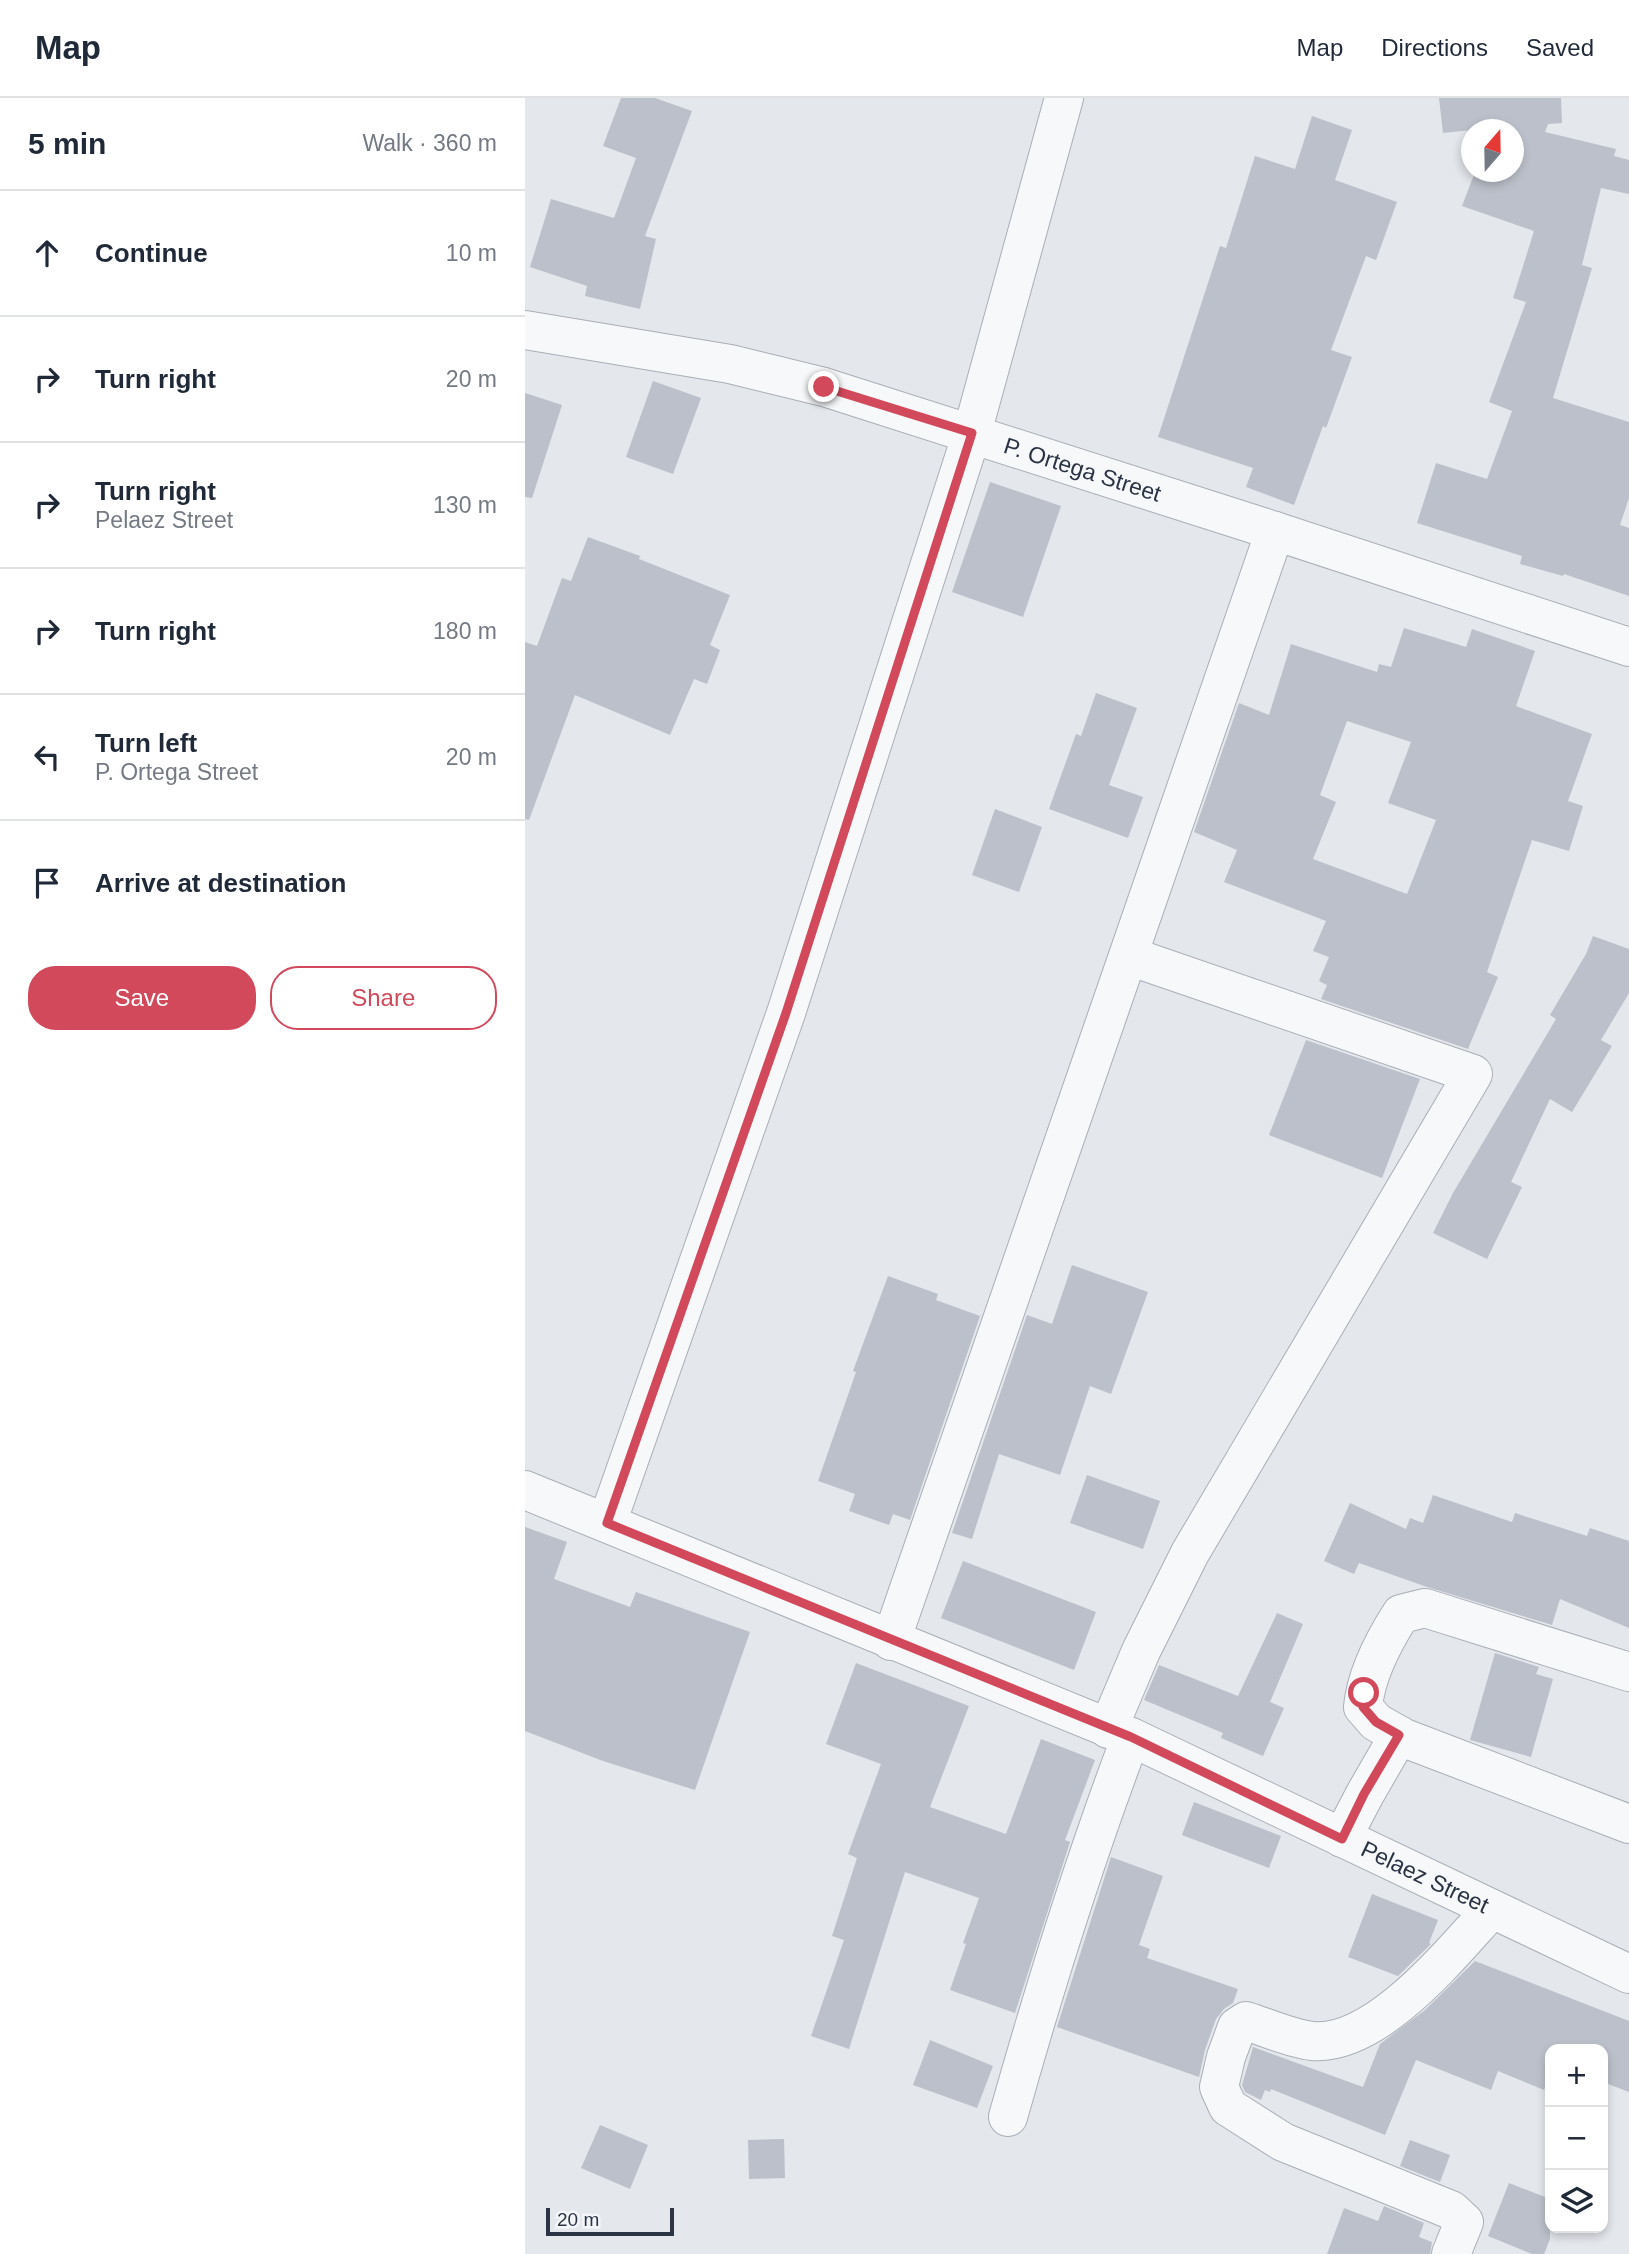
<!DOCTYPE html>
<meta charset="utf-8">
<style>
:root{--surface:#fff;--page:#f2f2f3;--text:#1f2937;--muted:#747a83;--line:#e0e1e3;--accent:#d1495b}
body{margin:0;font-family:Helvetica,sans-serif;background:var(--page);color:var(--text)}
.controls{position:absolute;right:21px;bottom:21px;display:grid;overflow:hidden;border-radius:14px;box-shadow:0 4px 10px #0003}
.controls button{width:63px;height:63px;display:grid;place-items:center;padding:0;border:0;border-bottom:2px solid var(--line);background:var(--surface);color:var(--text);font:35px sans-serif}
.compass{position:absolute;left:936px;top:21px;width:63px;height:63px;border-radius:50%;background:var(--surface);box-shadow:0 4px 10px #0003;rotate:20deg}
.scale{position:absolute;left:21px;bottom:18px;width:128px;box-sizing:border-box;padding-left:7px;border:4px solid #2b3445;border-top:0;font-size:19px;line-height:24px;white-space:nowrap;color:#2b3445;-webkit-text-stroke:5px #f4f6f9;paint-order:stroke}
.stop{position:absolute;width:21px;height:21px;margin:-16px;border:5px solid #d1495b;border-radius:50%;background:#fff}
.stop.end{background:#d1495b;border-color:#fff;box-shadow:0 2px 7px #0008}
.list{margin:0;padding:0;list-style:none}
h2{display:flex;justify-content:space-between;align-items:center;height:91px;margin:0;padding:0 28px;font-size:30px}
h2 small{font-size:23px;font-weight:400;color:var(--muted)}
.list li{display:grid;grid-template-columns:46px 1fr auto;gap:21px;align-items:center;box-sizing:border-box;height:126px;padding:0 28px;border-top:2px solid var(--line)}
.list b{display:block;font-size:26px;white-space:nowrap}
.list p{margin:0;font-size:23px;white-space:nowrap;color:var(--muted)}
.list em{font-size:23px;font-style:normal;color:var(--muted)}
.actions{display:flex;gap:14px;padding:21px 28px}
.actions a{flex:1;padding:16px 0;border:2px solid var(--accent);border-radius:28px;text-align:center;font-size:24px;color:var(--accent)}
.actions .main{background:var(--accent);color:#fff}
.icon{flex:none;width:38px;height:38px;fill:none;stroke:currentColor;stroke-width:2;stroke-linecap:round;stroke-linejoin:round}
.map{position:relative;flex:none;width:1104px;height:2156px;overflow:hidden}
header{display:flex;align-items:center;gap:42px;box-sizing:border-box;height:98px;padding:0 35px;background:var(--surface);border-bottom:2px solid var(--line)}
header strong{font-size:33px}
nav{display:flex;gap:38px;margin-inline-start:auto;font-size:24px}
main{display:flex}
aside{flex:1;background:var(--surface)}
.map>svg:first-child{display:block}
.building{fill:#bbc0ca;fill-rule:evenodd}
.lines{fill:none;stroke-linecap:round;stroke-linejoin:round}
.minor-casing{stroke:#a9aeb7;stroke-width:40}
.tertiary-casing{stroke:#a9aeb7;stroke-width:40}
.minor{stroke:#f7f8fa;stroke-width:38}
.tertiary{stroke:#f7f8fa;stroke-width:38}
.route{stroke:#d1495b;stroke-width:9}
.labels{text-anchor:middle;stroke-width:5;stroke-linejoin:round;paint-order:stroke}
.street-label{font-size:23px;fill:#2b3445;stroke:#f4f6f9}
</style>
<header>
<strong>Map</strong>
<nav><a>Map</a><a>Directions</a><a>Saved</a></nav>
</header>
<main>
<aside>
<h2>5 min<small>Walk · 360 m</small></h2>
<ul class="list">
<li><svg class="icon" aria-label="ahead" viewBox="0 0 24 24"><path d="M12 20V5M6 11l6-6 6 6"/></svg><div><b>Continue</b></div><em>10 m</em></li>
<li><svg class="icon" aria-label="right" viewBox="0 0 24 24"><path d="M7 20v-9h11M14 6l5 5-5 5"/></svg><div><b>Turn right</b></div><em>20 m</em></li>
<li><svg class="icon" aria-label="right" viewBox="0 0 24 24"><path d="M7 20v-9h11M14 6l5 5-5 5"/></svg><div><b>Turn right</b><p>Pelaez Street</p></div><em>130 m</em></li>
<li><svg class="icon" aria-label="right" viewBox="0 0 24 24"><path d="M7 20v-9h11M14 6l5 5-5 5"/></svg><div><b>Turn right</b></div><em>180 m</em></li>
<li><svg class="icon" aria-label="left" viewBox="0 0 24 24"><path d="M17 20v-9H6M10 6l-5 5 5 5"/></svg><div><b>Turn left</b><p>P. Ortega Street</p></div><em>20 m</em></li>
<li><svg class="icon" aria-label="arrive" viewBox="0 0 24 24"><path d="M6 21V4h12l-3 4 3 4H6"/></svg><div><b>Arrive at destination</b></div></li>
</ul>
<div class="actions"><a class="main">Save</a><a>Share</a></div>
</aside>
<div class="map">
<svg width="1104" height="2156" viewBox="0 0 1104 2156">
<rect width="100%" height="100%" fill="#e4e7ec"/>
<g class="building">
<path d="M96,0H130L167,13L120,138L131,141L115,211L60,198L62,188L5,169L26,101L89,120L111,60L78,48Z"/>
<path d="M914,0H1036L1037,25L1023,26L1020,34L1091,51L1089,58L1104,62V96L1076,90L1057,167L1067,170L1028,300L1104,324V400L1095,427L1104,430V498L1039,476L1038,478L995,466L997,458L892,425L911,365L962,381L987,313L964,304L1001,204L988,200L1009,133L937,108L950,74H989V32H947L918,35Z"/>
<path d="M787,18L827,32L810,82L872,104L851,162L841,158L806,252L827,259L801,330L798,328L769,407L721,389L728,370L633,339L695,148L701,150L730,58L770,71Z"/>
<path d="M128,283L176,300L148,376L101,359Z"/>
<path d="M0,295L37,307L7,400L0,399Z"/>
<path d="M465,384L536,408L498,519L427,494Z"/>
<path d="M63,439L115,458L114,461L205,497L185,547L195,552L182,586L169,581L145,637L50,597L4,722L0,721V544L12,548L37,480L46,483Z"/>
<path d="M879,530L941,549L947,531L1010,553L991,608L1067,636L1043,703L1058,708L1044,753L1007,742L962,874L973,879L943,951L796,901L802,887L794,883L804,859L788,853L801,823L699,784L712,752L669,734L714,605L744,617L766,546L852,574L854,566L866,569ZM822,623L886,644L863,705L911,722L882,796L788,761L811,704L795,697Z"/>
<path d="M571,595L612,610L584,687L618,699L603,740L524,711L551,636L556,638Z"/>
<path d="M470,711L517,729L494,794L447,777Z"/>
<path d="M1068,838L1104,851V895L1076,942L1087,948L1047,1014L1025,1001L986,1084L997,1089L962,1161L908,1135L928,1095L1031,921L1025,917L1061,856Z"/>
<path d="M781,942L895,981L857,1080L744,1037Z"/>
<path d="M547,1167L623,1194L586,1296L565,1288L535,1377L474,1356L447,1441L427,1435L502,1217L527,1226Z"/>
<path d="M363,1178L413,1196L411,1202L455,1218L385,1422L368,1416L364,1427L324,1413L330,1396L293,1383L331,1274L328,1273Z"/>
<path d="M562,1377L635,1403L618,1451L545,1425Z"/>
<path d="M908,1397L987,1424L990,1415L1062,1438L1065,1430L1104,1443V1530L1035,1501L1027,1527L902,1489L834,1465L829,1476L799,1463L825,1405L881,1431L885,1420L898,1425Z"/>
<path d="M0,1429L42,1444L29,1481L105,1509L111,1494L225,1534L170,1692L78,1663L0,1633Z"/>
<path d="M438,1463L571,1514L549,1572L416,1520Z"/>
<path d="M752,1515L778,1526L745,1604L759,1610L738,1658L696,1640L698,1635L619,1602L634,1567L713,1598Z"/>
<path d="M970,1555L1014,1569L1011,1576L1028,1581L1006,1659L945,1642Z"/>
<path d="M331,1565L444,1608L405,1709L481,1736L516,1641L570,1662L540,1742L545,1744L490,1915L425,1892L441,1846L438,1845L454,1800L380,1774L324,1951L286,1938L319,1842L307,1838L332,1760L323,1756L356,1666L301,1646Z"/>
<path d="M669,1704L756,1738L744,1770L657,1737Z"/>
<path d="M586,1759L638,1778L614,1847L625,1851L622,1860L713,1891L708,1905L699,1911L691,1921L680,1952L674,1979L532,1929Z"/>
<path d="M847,1796L913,1822L904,1845L906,1846L873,1878L823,1859Z"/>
<path d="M950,1863L1104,1923V1994L1078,1984V1951H1025V1977L1019,1992L973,1973L966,1992L891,1962L860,2037L746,1991L745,1994L740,1992L736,2002L720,1994L717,1987L728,1949L838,1989L855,1946L900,1912Z"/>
<path d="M405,1942L468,1968L452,2010L388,1987Z"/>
<path d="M75,2027L123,2047L105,2091L56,2070Z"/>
<path d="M259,2041L260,2080L224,2081L223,2042Z"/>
<path d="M885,2042L925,2057L915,2084L875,2068Z"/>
<path d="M984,2085L1025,2101V2141L1019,2156H1007L963,2138Z"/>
<path d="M859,2108L899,2125L894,2139L907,2144L905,2156H802L819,2110L853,2123Z"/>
</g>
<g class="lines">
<g class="minor-casing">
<g id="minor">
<path d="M447,335L539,0"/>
<path d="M366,1543L750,433"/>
<path d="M1104,1574L900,1510L876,1516C858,1544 841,1576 838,1609L851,1624L879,1640L1104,1726"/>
<path d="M583,1631L616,1553L665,1455L948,976L604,858"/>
<path d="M817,1740L840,1696L874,1637"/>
<path d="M483,2019C519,1891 559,1763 606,1639"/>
<path d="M926,2156L939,2124L926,2112L758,2044L703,2009L694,1989L701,1959L712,1929L721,1923C740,1929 767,1941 787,1943C852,1949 927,1854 967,1811"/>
</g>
</g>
<g class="tertiary-casing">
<g id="tertiary">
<path id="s1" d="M0,232L205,266L299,289L750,433L1104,549"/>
<path id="s2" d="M0,1392L606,1639L1104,1876"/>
<path d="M82,1425L261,915L447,335"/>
</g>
</g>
<use href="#minor" class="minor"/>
<use href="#tertiary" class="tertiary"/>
</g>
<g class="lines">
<path class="route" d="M299,289L447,335L261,915L82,1425L606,1639L817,1741L839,1696L874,1637L851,1624L838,1609L839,1595"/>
</g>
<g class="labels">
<g class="street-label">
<text dy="8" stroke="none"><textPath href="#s1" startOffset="576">P. Ortega Street</textPath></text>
<text dy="8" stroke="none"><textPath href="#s2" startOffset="980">Pelaez Street</textPath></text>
</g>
</g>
</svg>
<div class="controls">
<button>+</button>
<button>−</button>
<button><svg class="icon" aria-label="layers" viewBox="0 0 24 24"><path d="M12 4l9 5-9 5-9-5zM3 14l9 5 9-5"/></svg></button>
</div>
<svg class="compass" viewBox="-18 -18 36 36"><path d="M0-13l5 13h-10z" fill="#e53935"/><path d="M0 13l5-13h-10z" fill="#747a83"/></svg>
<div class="scale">20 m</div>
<div class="stop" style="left:839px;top:1595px"></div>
<div class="stop end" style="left:299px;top:289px"></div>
</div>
</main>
